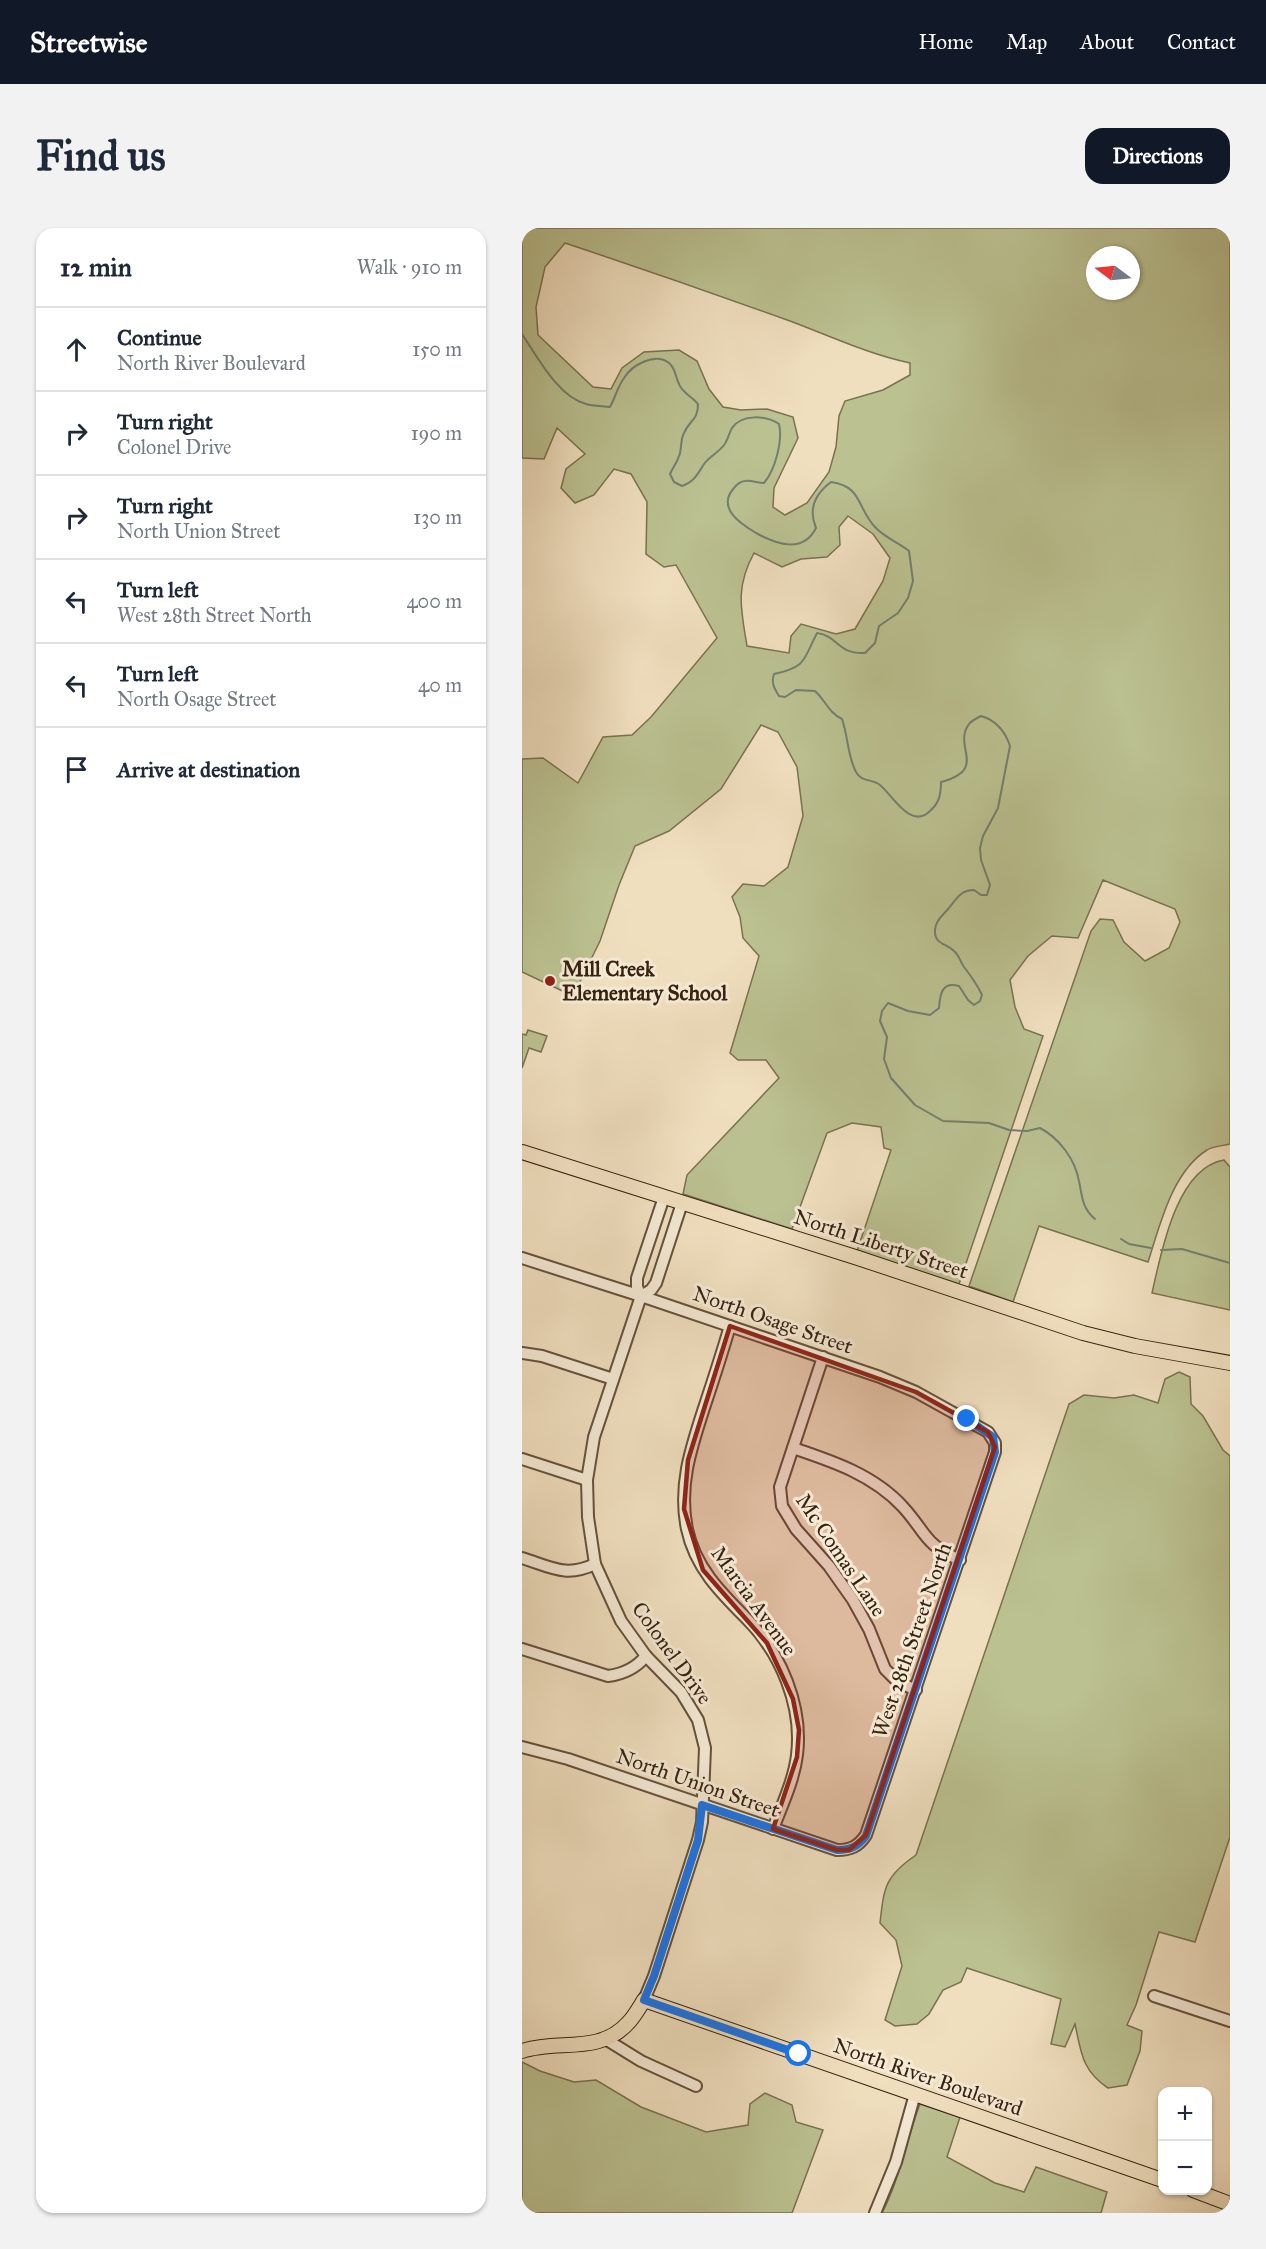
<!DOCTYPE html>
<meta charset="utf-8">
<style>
:root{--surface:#fff;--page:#f2f2f3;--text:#1f2937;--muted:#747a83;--line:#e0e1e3;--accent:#111827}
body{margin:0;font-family:"IM FELL Great Primer",serif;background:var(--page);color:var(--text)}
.controls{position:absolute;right:18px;bottom:18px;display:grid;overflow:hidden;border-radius:12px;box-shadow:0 2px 4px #0004}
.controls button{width:54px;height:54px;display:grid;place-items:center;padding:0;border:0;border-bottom:2px solid var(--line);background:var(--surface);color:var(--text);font:30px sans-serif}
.compass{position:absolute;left:564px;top:18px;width:54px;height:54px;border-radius:50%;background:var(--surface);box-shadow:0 2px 4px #0004;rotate:286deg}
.stop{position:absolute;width:18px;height:18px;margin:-14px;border:4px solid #1a73e8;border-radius:50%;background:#fff}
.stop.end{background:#1a73e8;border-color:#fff;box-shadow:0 2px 6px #0008}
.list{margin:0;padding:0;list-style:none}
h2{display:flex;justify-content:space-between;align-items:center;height:78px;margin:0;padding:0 24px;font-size:26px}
h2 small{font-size:20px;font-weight:400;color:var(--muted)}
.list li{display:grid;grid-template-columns:39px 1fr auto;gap:18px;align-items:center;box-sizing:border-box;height:84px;padding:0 24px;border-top:2px solid var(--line)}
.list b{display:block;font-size:22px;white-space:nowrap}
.list p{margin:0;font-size:20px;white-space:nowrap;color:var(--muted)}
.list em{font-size:20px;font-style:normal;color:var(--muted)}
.icon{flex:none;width:33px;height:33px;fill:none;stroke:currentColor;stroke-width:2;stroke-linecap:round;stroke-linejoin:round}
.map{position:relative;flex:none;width:708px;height:1985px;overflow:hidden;border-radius:18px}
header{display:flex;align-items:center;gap:36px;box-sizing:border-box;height:84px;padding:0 30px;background:var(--accent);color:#fff}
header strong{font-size:28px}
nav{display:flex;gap:33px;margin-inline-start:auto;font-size:21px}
.intro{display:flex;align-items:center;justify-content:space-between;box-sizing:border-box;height:144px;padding:0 36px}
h1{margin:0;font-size:42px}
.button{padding:15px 27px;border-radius:18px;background:var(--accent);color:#fff;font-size:21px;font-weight:700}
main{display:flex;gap:36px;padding:0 36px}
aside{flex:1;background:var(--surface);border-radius:18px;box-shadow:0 2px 4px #0004}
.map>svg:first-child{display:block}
.green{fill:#bbc191;stroke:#797250;stroke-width:1.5;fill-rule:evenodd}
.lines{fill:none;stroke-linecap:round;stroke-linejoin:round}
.stream{stroke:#737f6f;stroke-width:2}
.minor-casing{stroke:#65513c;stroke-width:14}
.major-casing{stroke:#372210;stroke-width:16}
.minor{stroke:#f5ead5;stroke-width:10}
.major{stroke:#f0dfbf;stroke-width:14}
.route{stroke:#1a73e8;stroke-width:8}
.marked{fill:#8f2418;fill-opacity:0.2;stroke:#8f2418;stroke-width:4.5;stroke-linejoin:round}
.poi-dot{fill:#8f2418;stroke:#f5ead5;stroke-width:2}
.labels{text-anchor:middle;stroke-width:6;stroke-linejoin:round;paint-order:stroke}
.poi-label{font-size:21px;font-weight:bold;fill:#372210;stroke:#f5ead5;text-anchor:start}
.street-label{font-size:21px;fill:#372210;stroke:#f5ead5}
</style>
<header>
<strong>Streetwise</strong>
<nav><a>Home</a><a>Map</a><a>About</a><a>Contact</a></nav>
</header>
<div class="intro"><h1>Find us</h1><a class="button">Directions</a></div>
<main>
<aside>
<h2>12 min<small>Walk · 910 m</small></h2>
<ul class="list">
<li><svg class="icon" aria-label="ahead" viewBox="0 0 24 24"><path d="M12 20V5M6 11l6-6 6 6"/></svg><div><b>Continue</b><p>North River Boulevard</p></div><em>150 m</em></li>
<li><svg class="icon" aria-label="right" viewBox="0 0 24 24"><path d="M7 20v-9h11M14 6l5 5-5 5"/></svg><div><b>Turn right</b><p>Colonel Drive</p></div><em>190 m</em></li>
<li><svg class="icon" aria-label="right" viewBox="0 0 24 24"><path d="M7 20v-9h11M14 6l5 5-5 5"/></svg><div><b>Turn right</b><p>North Union Street</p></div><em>130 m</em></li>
<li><svg class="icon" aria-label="left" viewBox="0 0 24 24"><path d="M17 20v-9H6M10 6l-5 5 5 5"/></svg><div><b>Turn left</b><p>West 28th Street North</p></div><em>400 m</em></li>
<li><svg class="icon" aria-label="left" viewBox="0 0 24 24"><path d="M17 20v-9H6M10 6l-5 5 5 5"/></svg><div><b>Turn left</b><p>North Osage Street</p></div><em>40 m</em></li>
<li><svg class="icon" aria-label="arrive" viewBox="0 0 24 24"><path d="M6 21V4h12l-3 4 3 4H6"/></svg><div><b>Arrive at destination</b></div></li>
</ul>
</aside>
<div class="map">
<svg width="708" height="1985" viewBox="0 0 708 1985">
<rect width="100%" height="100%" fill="#f0dfbf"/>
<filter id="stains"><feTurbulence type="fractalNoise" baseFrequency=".00333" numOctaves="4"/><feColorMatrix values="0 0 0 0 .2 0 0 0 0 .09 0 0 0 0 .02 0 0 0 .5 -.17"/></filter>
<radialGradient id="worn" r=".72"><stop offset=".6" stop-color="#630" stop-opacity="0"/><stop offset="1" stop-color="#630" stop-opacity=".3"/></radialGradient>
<g class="green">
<path d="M0,0H708V916C701,918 691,918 685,922C650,944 638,997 626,1034L517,998L491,1074L447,1058L569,703L578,691L591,692L602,714L623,733L647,720L658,694L653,681L581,652L556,710L530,708L506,728L488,752L493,779L502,801L521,808L437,1056L335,1023L369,922L362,920L359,899L330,895L305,905L270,1001L161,966L165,947L257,850L244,832H216L208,825L237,728L221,710L218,689L210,669L221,656L242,658L266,639L281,588L275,539L256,504L239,497L199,561L147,603L113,618L97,657L78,713L51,768L0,744V531L21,530L56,555L81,509L110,507L129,489L195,410L154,337L142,339L124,326L125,274L109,246L92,241L72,267L53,275L39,260L44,241L63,226L35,200L22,231L0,230ZM43,15C118,40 193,66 268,93C308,108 346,126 388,135V147L361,162L323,173L317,188L314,219L307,244L285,275L263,287L251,279L252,260L276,210L271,189L245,181L219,182L201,179L187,161L175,133L157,122L122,124L100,140L89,161L71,159L16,107L14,79L23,39ZM573,27H609V63H573ZM326,288L351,306L368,330L361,353L333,401L314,406L279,396L269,408L267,425L225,418C219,381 213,360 232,325L260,339L279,331L305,329L318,317L317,299Z"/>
<path d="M6,802L25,808L19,824L7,820L0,840V806L4,807Z"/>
<path d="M702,932L708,939V1082L630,1065C639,1026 654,940 702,932Z"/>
<path d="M657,1144L668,1149L669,1176L681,1188L701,1222L708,1228V1609L673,1714L637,1704L614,1777L605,1797L620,1803L618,1823L605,1857L586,1860C560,1843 559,1824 553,1796L543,1819L529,1816L539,1771L445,1740L439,1754L421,1762L407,1786L395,1796L373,1798L363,1792L380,1738L374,1712L358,1695C362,1659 363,1648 394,1627L547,1176L562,1167L592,1170L612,1167L636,1175L643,1151Z"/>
<path d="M0,1834L18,1843L52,1854L74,1852L119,1879L184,1904L226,1897L228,1876L243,1865L270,1877L274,1894L301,1902L270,1985H0Z"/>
<path d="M398,1876L438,1889L425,1929L473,1955L502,1964L514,1939L585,1964L579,1985H360C378,1951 384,1912 398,1876Z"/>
</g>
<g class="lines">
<g class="stream">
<path d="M0,106C15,128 36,169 64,176C71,178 80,178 88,179C93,170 96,158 102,150C110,137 133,124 147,135C154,141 153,148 157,156C160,165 171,169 176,176C176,193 168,191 162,205C158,212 160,222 157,228C155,235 151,239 148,246L152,254L160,258C172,254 175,247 182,236C187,229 197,224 202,217C206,212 207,205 210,200C220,185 245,188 257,196C261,213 253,242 242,255C236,255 229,252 223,253C219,253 214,257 212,260C194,280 219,296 234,305C254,316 281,326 294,300C286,281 293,266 309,254C340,258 335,280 353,299C363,310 376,314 387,323L391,353L386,370L376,385L357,398L353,415L343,425C314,426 317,408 295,405C281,432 285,439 252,446C249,455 252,460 257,468L263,469L274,462L293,463C304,473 306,484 320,491C326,508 326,530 334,544C339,554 351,551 358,557C371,568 389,602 408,583C417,575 419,567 419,554C467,541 430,519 447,496C449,493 455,490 459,488C473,492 483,503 488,518L476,580L461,608L458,620L459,632L468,657L465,667H459L452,662C439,662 435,670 427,680C421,687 412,694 413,704C413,716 425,716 432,723C437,727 438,733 442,739C449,748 455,756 460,767L458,773L452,777L446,772L437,758C420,753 418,766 417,780L408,787L386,783L366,775L360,783L358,793L365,809L362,831L369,850L393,877L421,893L467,895L487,902L505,903L518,900C537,910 553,931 557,953C560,967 560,981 573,991"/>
<path d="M599,1011L607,1016L629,1020"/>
<path d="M639,1022L660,1021L708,1035"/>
</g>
<g class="minor-casing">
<g id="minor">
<path d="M0,1030L119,1068L358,1149L394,1164L466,1204L473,1215V1224L344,1607C336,1619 328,1622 315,1622L46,1531L0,1519"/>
<path d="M119,1068L115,1059V1050L142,969"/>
<path d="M208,1098C200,1125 191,1153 182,1180C169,1220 156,1258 165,1301C173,1339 198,1364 224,1390C259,1425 281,1478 275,1527C272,1552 260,1577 251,1601"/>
<path d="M0,1125L20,1128L91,1151"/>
<path d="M301,1129L258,1259L260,1278L274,1301L307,1338L331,1372L347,1401L363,1441L376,1454L394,1462"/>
<path d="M271,1220C310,1233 352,1247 381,1279C404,1304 402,1317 438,1332"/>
<path d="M0,1231L65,1252"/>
<path d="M0,1330C29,1339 44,1350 73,1336"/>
<path d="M0,1421L86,1448C102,1446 114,1440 124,1428"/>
<path d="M632,1768L708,1793"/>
<path d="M122,1772L132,1748L176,1612L180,1594L183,1520L176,1492L159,1464L124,1428L99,1393L73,1336L66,1289L65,1252L72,1209L119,1068L129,1062L134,1055L160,975"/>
<path d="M85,1812L119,1833L174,1858"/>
<path d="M353,1985L374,1934L393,1866"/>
</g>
</g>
<g class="major-casing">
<g id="major">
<path d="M0,924L333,1029L561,1105L613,1118L708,1135"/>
<path d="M0,1823C36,1811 77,1827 106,1795C112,1789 117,1780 122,1772L640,1952"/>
<path d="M671,1962L708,1976"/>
</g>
</g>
<use href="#minor" class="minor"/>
<use href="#major" class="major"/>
</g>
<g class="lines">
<path class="route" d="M277,1826L122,1772L132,1748L176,1612L180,1577L315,1622C328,1622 336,1619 344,1608L473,1224L471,1209L445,1191"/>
</g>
<path class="marked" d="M208,1098L394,1164L466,1204L473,1219L344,1607L327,1622H315L251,1601L275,1529L277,1502L271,1471L245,1415L181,1342L162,1281L166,1232Z"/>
<circle class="poi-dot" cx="28" cy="753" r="6"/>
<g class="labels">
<g class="poi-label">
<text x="40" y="748">Mill Creek<tspan x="40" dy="24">Elementary School</tspan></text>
</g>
<g class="street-label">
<text transform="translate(359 1016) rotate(18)" y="7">North Liberty Street</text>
<text transform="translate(251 1092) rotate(19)" y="7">North Osage Street</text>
<text transform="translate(319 1327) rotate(56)" y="7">Mc Comas Lane</text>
<text transform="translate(232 1373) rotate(54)" y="7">Marcia Avenue</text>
<text transform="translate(390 1412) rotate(-71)" y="7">West 28th Street North</text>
<text transform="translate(150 1425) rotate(54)" y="7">Colonel Drive</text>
<text transform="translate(176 1555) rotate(19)" y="7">North Union Street</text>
<text transform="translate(406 1849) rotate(19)" y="7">North River Boulevard</text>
</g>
</g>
<rect width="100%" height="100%" filter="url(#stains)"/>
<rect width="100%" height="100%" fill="url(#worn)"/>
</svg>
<div class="controls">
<button>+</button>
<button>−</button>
</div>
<svg class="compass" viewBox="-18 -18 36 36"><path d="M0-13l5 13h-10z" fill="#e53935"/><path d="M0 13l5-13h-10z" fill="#747a83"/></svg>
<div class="stop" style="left:277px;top:1826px"></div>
<div class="stop end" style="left:445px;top:1191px"></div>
</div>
</main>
